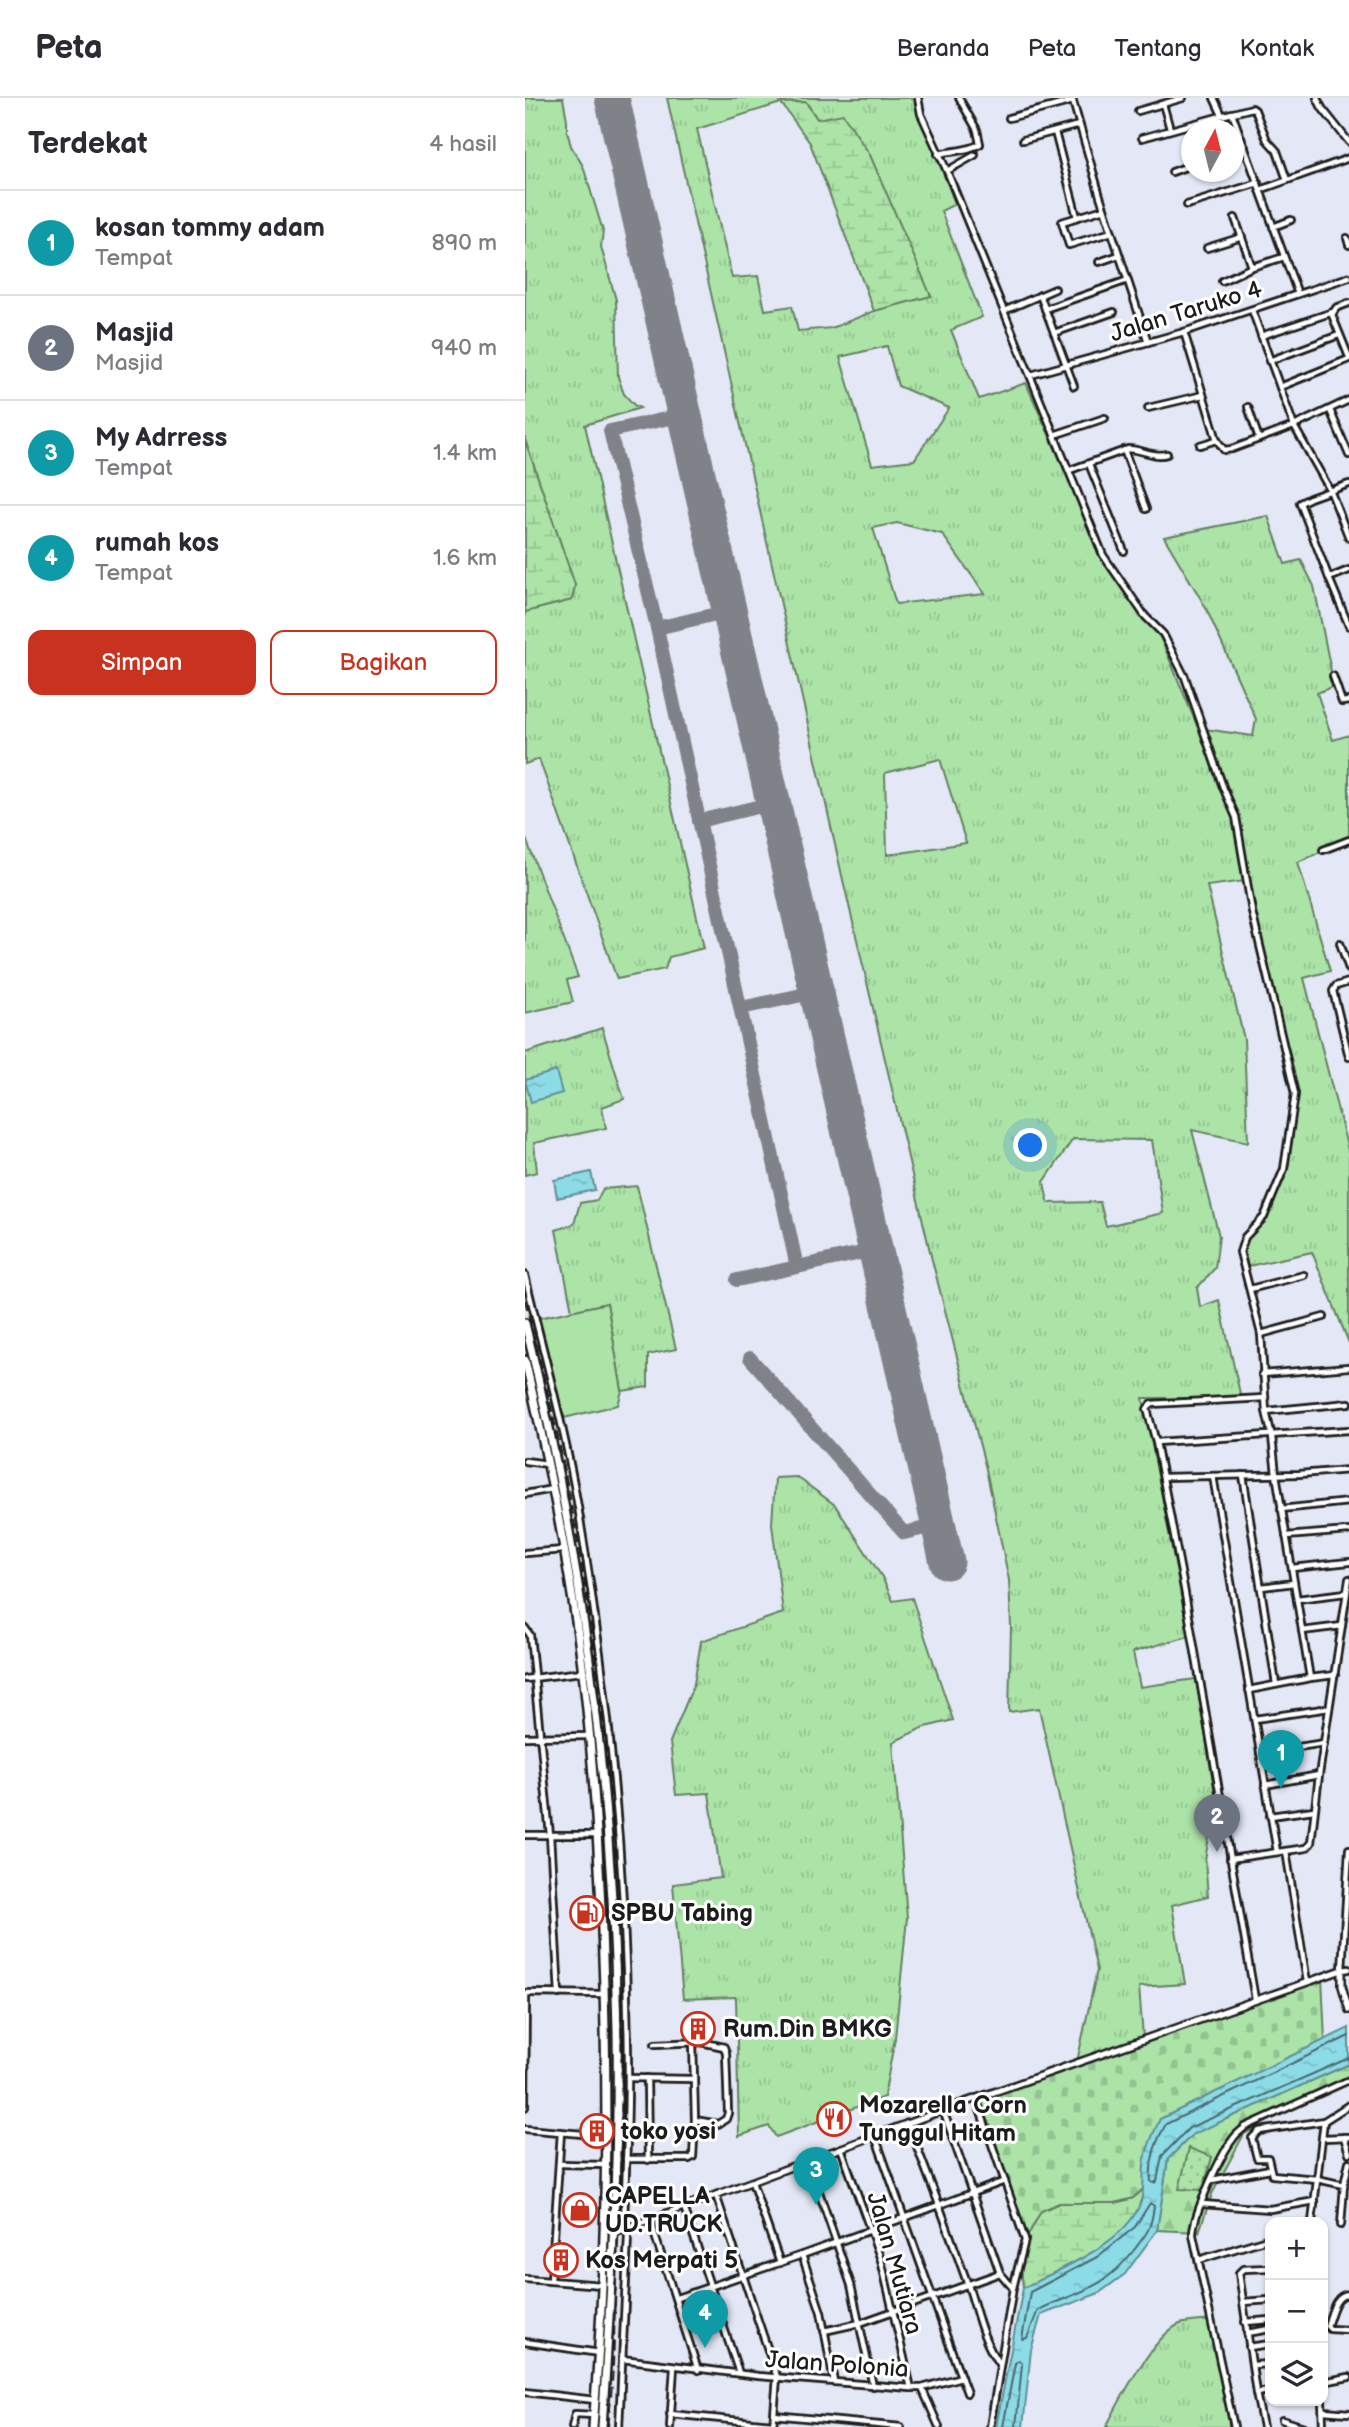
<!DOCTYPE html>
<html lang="id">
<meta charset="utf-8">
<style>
:root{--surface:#fff;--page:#f2f2f3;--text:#2b2b33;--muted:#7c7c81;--line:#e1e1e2;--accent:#c8321e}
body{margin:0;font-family:"Balsamiq Sans",sans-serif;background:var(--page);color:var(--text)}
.controls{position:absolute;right:21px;bottom:21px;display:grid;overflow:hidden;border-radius:14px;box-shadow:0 2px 5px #0004}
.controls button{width:63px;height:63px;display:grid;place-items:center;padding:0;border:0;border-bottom:2px solid var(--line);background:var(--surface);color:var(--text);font:35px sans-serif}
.compass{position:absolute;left:656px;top:21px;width:63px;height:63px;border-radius:50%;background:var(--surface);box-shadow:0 2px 5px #0004;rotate:7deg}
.you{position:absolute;left:506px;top:1048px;width:24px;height:24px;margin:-18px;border:5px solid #fff;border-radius:50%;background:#1a73e8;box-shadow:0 0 0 10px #1a73e833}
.badge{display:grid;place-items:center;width:46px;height:46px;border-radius:50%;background:var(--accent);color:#fff;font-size:23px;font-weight:700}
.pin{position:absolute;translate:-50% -58px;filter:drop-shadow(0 2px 4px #0008)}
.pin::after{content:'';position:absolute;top:37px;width:24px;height:21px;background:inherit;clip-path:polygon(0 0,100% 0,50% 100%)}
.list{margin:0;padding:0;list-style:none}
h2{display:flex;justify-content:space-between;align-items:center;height:91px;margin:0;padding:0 28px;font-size:30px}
h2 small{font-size:23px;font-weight:400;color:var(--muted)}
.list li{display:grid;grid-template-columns:46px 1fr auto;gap:21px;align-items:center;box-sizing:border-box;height:105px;padding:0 28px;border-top:2px solid var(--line)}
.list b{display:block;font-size:26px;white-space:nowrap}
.list p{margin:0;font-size:23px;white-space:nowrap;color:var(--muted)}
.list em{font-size:23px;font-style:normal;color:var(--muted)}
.actions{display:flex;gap:14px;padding:21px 28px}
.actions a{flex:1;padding:16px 0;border:2px solid var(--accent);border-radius:14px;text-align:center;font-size:24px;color:var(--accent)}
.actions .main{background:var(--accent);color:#fff}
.icon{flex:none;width:38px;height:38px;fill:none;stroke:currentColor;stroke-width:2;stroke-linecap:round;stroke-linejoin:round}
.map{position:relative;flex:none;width:824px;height:2329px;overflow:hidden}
header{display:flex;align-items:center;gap:42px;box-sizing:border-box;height:98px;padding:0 35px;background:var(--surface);border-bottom:2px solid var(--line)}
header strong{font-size:33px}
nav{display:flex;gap:38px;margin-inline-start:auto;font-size:24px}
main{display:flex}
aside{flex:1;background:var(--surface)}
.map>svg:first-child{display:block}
.grass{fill:url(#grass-tufts);stroke:#648062;stroke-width:2;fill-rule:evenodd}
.forest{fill:url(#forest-firs);stroke:#648062;stroke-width:2}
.wetland{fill:url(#wetland-marsh);stroke:#648062;stroke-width:2}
.cemetery{fill:url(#cemetery-stones);stroke:#648062;stroke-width:2}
.park{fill:url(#park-dots);stroke:#648062;stroke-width:2}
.pitch{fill:#ace4a8;stroke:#648062;stroke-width:2}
.water{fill:url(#water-ripples);stroke:#5f8f96;stroke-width:2}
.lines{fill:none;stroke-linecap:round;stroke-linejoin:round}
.shore{stroke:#49696e;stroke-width:2}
.taxiway{stroke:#808289;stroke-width:14}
.runway{stroke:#808289;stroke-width:35}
.minor-casing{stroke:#1c1c1c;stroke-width:10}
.tertiary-casing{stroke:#1c1c1c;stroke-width:10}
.trunk-casing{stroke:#1c1c1c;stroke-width:12}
.minor{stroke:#fff;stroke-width:4.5}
.tertiary{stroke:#fff;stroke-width:5}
.trunk{stroke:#fff;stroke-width:7}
.rail{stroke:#1c1c1c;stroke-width:2;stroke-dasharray:10 5;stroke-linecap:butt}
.labels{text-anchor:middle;stroke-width:6;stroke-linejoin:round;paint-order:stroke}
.street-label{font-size:24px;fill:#1c1c1c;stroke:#fff}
.poi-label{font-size:24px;font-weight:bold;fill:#1c1c1c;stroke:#fff;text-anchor:start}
</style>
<header>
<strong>Peta</strong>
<nav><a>Beranda</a><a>Peta</a><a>Tentang</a><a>Kontak</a></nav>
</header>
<main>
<aside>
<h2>Terdekat<small>4 hasil</small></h2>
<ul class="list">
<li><span class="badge" style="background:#0f9aa8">1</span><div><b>kosan tommy adam</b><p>Tempat</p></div><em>890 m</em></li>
<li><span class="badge" style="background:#6b7280">2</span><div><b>Masjid</b><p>Masjid</p></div><em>940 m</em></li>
<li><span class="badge" style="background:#0f9aa8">3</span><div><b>My Adrress</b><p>Tempat</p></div><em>1.4 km</em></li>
<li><span class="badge" style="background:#0f9aa8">4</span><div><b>rumah kos</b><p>Tempat</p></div><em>1.6 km</em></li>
</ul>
<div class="actions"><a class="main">Simpan</a><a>Bagikan</a></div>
</aside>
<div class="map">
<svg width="824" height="2329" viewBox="0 0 824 2329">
<defs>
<pattern id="grass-tufts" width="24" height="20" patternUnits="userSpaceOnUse" patternTransform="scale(1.75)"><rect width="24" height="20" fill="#ace4a8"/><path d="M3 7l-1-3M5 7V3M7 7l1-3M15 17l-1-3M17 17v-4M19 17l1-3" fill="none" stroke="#93c390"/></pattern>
<pattern id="forest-firs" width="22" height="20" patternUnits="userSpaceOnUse" patternTransform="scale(1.75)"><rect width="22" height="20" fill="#ace4a8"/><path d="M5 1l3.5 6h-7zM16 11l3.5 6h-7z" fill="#93c390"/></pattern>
<pattern id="wetland-marsh" width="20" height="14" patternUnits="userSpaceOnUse" patternTransform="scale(1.75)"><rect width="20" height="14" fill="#ace4a8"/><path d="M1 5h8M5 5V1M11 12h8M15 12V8" fill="none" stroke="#93c390"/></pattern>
<pattern id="cemetery-stones" width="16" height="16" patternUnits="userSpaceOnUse" patternTransform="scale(1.75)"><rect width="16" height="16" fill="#ace4a8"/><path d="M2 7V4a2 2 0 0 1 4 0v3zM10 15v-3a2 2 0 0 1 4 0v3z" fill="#93c390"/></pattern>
<pattern id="park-dots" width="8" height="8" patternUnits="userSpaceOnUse" patternTransform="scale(1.75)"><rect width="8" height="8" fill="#ace4a8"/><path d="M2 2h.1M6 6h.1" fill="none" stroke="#93c390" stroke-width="1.8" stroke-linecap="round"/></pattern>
<pattern id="water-ripples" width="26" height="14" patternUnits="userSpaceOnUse" patternTransform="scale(1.75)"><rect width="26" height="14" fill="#8cdce8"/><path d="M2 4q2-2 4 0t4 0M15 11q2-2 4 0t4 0" fill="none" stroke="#78bcc6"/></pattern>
</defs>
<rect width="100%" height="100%" fill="#e4e8f6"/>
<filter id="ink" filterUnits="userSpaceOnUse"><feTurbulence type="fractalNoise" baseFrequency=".0143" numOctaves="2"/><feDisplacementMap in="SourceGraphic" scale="14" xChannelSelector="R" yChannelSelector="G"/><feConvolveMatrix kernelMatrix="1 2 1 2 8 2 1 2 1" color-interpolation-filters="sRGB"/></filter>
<g filter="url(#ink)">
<g class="grass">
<path d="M0,0H38L42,22V33L46,48L58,68L78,133L76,149L91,202L93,279L99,296L109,307L115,310L60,327L179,850L144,859L140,871L92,881L14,661L0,666V514L47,502L50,487L0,342Z"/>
<path d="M142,0H393L394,11L430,106L416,113L457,219L426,232L454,301L501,285L581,465L632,531L673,630L728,638L731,621L680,508L639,439L743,418L760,466L776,462L789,488L809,588L792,595L808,642L824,637V741L773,764L805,873L779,880L824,1056V1245L787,1154L719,1169L713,1147L737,1121L760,1058L766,994L720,783L682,788L719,941L723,1044L667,1032L694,1138L690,1170L672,1190L675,1209L694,1202L716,1300H618L664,1538L608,1554L615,1589L671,1581L697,1738L684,1739L680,1762L683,1798L647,1807L660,1886L614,1889L618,1939L552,1964L572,1872L514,1610L484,1614L486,1528L484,1482L461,1371L407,1162L318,782ZM281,4L292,21L405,198L349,213L307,230L273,233L267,208L240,212L233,178L207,180L172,31L256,5ZM362,248L373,288L424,310L389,362L347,367L315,259ZM372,425L417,436L460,496L371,506L348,430ZM415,661L441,745L362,757L360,675ZM548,1041L627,1042L638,1115L581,1128L575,1104L523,1105L519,1084Z"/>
<path d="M0,738L53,879L42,882L48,904L0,915Z"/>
<path d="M77,930L99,1001L77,1009L81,1030L9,1045L12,1074L0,1077V955Z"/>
<path d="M112,1088L151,1251L123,1257V1289L97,1293L82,1205L47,1213L31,1132L49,1126L55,1105L72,1102L78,1091Z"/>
<path d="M272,1379L310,1407L357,1479L368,1503L387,1500L428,1622L397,1630L368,1644L382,1820L370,1940L359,1999L251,2039L244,2028L214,2038L211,1899L158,1901L148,1786L196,1780L184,1695L151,1697L145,1644L169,1586L176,1543L258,1515L247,1426L250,1380Z"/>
<path d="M688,2222L705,2329H581C594,2304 629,2236 655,2226C664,2223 678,2223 688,2222Z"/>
</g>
<path class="forest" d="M824,1966V1984L786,2000L719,2036L687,2096L674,2134L632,2132L643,2061L668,2036Z"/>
<g class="wetland">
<path d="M281,4L292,21L318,16L345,57L406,198L349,213L285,45L256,5Z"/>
<path d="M0,342L50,487L47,502L0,514Z"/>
<path d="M619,2090C617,2101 613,2115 605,2125C582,2152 529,2174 498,2190L496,2168L502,2139L516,2113L534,2105H590L608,2100Z"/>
</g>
<path class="cemetery" d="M797,1879L800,1942L635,2021L619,2067V2090L608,2100L590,2105H534L516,2113L502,2139L451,2001L729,1899Z"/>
<path class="park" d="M664,2050L687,2059L678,2092L654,2091Z"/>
<path class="pitch" d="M82,1205L97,1293L93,1307L39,1320L14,1220Z"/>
<g class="water">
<path d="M31,973L37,995L6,1004L0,982Z"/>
<path d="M66,1074L70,1092L32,1100L29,1082Z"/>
<path d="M824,1930V1966L668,2036L643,2061L632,2132L600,2176L574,2195L516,2217L506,2252L498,2329H471L498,2190C535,2171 606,2144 617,2100C619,2089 618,2079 619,2067C621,2051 628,2036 635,2021Z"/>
</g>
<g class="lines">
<g class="shore">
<path d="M824,1938L641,2026C630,2044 624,2063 626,2084L629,2085L632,2083L637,2058L664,2030L824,1960"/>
<path d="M625,2105L629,2108C626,2131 623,2134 609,2152C580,2191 554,2193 513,2212L502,2240L497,2241L505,2194L572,2159L610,2129Z"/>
<path d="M478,2329L490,2265L494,2262L497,2266L491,2329"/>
</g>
<g class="taxiway">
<path d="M159,317L85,333L132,530L272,1169"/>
<path d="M132,530L204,513"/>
<path d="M174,723L248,705"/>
<path d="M216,910L291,894"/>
<path d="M212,1182L350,1152"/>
<path d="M225,1260L379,1435L413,1427"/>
</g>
<path class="runway" d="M87,0L422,1464"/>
<g class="minor-casing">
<g id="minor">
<path d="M393,0L396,16L422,73L578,457L620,518L638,536L660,579L698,689L711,719L727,814L770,996L759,1071L739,1119L720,1139L715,1154L736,1236L741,1313L747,1339L751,1376L785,1580L810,1577"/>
<path d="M547,0L575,98L623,244"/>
<path d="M689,0L697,17"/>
<path d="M792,0L797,10L824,44"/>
<path d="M638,6L645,31"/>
<path d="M613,13L658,0"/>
<path d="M708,15L727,10L730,12L742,42L752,53L762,82"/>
<path d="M484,20L548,3"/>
<path d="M530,34L552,119"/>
<path d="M617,40L707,15L773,196"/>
<path d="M498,42L554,27"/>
<path d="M708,53L720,49"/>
<path d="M413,56C427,53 444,53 455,46L452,32L434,0"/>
<path d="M422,73L450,57"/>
<path d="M647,74L666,67"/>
<path d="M735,92L824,60"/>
<path d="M662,107L733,85"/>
<path d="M579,111L537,124L544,147L587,134"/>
<path d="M710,120L727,169"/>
<path d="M748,129L766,122"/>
<path d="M822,140L824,147"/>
<path d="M682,150L717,139"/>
<path d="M574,164L594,157"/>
<path d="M697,183L727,169L759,159"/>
<path d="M515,197L549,288"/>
<path d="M824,205L811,210L807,217L824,259"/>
<path d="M520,211L603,182"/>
<path d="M727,212L769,328L805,392L824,440"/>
<path d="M479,213L530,191"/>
<path d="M659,234L692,342L699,352L707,351L769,328L824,302"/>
<path d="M529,235L589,214"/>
<path d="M736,238L808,214"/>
<path d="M744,263L814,237"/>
<path d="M506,277L659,234L824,179"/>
<path d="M755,289L824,261"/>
<path d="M723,309L734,341"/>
<path d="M623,310L678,297"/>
<path d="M805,312L824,357"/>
<path d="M529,337L580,320"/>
<path d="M675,347L692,342"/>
<path d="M599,352L621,411"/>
<path d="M564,366L599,453"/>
<path d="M545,372L603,351C616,351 630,360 642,356"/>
<path d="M824,472L804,480L824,528"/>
<path d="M804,480L775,405L785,400L824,386"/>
<path d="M808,578L817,604L824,603"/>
<path d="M798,752L824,742"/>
<path d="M815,845L824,871"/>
<path d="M824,884L811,888L808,893L824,959"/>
<path d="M0,1177C18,1254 40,1331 53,1409C85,1597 103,1788 103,1979C103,2027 101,2074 99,2122L103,2138L94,2329"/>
<path d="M725,1191L779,1177"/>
<path d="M736,1236L799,1219"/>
<path d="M737,1276L824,1269"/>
<path d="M741,1313L824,1305"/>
<path d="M631,1344L622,1311L626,1306L740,1300"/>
<path d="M0,1363L23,1366"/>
<path d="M718,1377L751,1586"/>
<path d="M688,1378L752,1754"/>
<path d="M638,1379L774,1376L824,1372"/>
<path d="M0,1396L28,1391"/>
<path d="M756,1411L824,1404"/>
<path d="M761,1438L824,1433"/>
<path d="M0,1455L39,1452"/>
<path d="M767,1470L824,1464"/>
<path d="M736,1489L769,1485"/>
<path d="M772,1501L821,1495"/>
<path d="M0,1530L5,1537L25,1737L34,1896"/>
<path d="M777,1533L817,1528"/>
<path d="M0,1581L57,1574"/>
<path d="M724,1592L785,1580"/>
<path d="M730,1621L804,1610"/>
<path d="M0,1639L65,1638"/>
<path d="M735,1655L799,1645"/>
<path d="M740,1687L794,1677"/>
<path d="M745,1718L789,1712"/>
<path d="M0,1737H72"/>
<path d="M824,1751L817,1872L824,1871"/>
<path d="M761,1753L782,1884"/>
<path d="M705,1761L781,1750L786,1745L794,1677L824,1481"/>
<path d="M1,1895L80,1896"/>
<path d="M730,1901L659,1490L631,1344L824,1332"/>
<path d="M130,1946L176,1944L199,1949L201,1955L203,2015L201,2021L193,2026L170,2022"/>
<path d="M103,1980L169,1981"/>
<path d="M122,1980L123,2062"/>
<path d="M451,2000L500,2142L488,2190L465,2329"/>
<path d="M0,2009L1,1895"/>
<path d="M418,2012L475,2175L487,2189"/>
<path d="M383,2025C404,2079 424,2133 443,2187C452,2214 457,2242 474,2266"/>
<path d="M0,2031L81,2038"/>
<path d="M819,2039L824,2055"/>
<path d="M798,2040L824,2039"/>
<path d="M316,2050L356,2162L386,2290"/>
<path d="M101,2061H164L168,2059L170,2022L168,1944"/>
<path d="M283,2062L326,2187L348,2288"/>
<path d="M34,2066L81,2067"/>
<path d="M687,2082L745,2071"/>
<path d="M227,2084L255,2165"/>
<path d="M819,2087L824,2064"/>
<path d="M191,2097L252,2279L248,2329"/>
<path d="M677,2106L745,2111L790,2103"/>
<path d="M159,2109L214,2275"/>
<path d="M125,2122L173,2272"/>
<path d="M787,2124L799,2023"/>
<path d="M816,2127L819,2087L792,2081L747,2077L743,2060H732L727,2040L734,2033L799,2023L824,2007"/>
<path d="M277,2157L296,2214L309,2284"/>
<path d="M674,2162L745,2140"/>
<path d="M0,2181L77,2187"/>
<path d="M26,2183L36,2034"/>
<path d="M824,2196C809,2197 807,2215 802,2228L805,2231L824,2232"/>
<path d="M152,2200L277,2157L480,2083"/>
<path d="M718,2204L745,2202"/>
<path d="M720,2224L745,2222"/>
<path d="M299,2233L335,2225L475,2175"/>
<path d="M722,2235L745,2231"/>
<path d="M0,2244L74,2255"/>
<path d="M724,2249L745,2246"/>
<path d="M97,2261L233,2278L386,2290H397L436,2279L350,2038"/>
<path d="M728,2267L745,2266"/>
<path d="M436,2279L442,2295"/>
<path d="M798,2284L824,2279"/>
<path d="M397,2290L414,2329"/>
<path d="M0,2294L70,2302"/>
<path d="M731,2295L745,2293"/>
<path d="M797,2303L798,2329"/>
<path d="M799,2313L824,2315"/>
<path d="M145,2316L248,2326"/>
<path d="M249,2317L376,2329"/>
<path d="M757,2322L779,2329"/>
<path d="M47,2329L50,2316L69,2317"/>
<path d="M145,2329L149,2269"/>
<path d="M709,2329L668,2137C667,2119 696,2056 708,2041C711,2036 716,2033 720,2029L824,1982"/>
<path d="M738,2329L731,2295L714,2175L718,2171L745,2170"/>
</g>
</g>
<g class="tertiary-casing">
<path id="tertiary" d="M89,2135L432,2007L817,1872V1888L824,1912"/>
</g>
<g class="trunk-casing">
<g id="trunk">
<path d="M0,1225C57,1456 88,1695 92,1933C94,2065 86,2197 77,2329"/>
<path d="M0,1262C21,1353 40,1445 53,1537C67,1636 73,1734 77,1833C84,1999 82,2164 68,2329"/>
</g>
</g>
<use href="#minor" class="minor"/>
<use href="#tertiary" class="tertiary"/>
<use href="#trunk" class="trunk"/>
<path class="rail" d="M0,1202C14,1261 30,1320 41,1380C91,1634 105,1894 92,2152C89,2211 90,2271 83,2329"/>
</g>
</g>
<defs>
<g id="fuel-ring" transform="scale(1.75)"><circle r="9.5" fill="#fff" stroke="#c8321e" stroke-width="1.5"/><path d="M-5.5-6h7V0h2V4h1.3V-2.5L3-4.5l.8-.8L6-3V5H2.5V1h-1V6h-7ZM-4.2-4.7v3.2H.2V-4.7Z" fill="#c8321e"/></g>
<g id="building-ring" transform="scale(1.75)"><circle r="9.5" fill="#fff" stroke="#c8321e" stroke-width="1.5"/><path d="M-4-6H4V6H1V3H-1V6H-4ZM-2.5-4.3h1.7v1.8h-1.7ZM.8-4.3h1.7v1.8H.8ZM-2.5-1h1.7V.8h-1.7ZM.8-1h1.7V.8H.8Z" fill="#c8321e"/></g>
<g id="restaurant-ring" transform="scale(1.75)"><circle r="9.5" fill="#fff" stroke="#c8321e" stroke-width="1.5"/><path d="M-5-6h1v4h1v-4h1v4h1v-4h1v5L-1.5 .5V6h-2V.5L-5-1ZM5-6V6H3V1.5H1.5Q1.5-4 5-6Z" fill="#c8321e"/></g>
<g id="shop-ring" transform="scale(1.75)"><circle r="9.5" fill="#fff" stroke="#c8321e" stroke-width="1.5"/><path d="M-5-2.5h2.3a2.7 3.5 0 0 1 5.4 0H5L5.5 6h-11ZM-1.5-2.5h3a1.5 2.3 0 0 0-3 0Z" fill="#c8321e"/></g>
</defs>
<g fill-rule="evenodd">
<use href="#fuel-ring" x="62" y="1815"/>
<use href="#building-ring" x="173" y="1931"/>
<use href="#restaurant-ring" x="309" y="2021"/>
<use href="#building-ring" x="72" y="2033"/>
<use href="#shop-ring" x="55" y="2112"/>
<use href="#building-ring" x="36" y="2162"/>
</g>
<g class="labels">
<g class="street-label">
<text transform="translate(661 213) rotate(-17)" y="8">Jalan Taruko 4</text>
<text transform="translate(370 2165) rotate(74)" y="8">Jalan Mutiara</text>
<text transform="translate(312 2266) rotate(4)" y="8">Jalan Polonia</text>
</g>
<g class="poi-label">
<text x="86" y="1823">SPBU Tabing</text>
<text x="198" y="1939">Rum.Din BMKG</text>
<text x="334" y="2015">Mozarella Corn<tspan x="334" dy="28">Tunggul Hitam</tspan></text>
<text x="96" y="2041">toko yosi</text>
<text x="80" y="2106">CAPELLA<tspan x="80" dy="28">UD.TRUCK</tspan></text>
<text x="60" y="2170">Kos Merpati 5</text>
</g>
</g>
</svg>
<div class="controls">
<button>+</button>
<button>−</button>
<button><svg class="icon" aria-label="layers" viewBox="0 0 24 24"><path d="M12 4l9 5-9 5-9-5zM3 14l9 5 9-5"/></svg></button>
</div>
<svg class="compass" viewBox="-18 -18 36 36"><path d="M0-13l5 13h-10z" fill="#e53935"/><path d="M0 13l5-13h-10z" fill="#7c7c81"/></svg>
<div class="you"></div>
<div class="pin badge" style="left:756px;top:1690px;background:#0f9aa8">1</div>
<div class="pin badge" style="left:692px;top:1754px;background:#6b7280">2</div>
<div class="pin badge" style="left:291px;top:2107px;background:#0f9aa8">3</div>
<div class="pin badge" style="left:180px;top:2250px;background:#0f9aa8">4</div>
</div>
</main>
